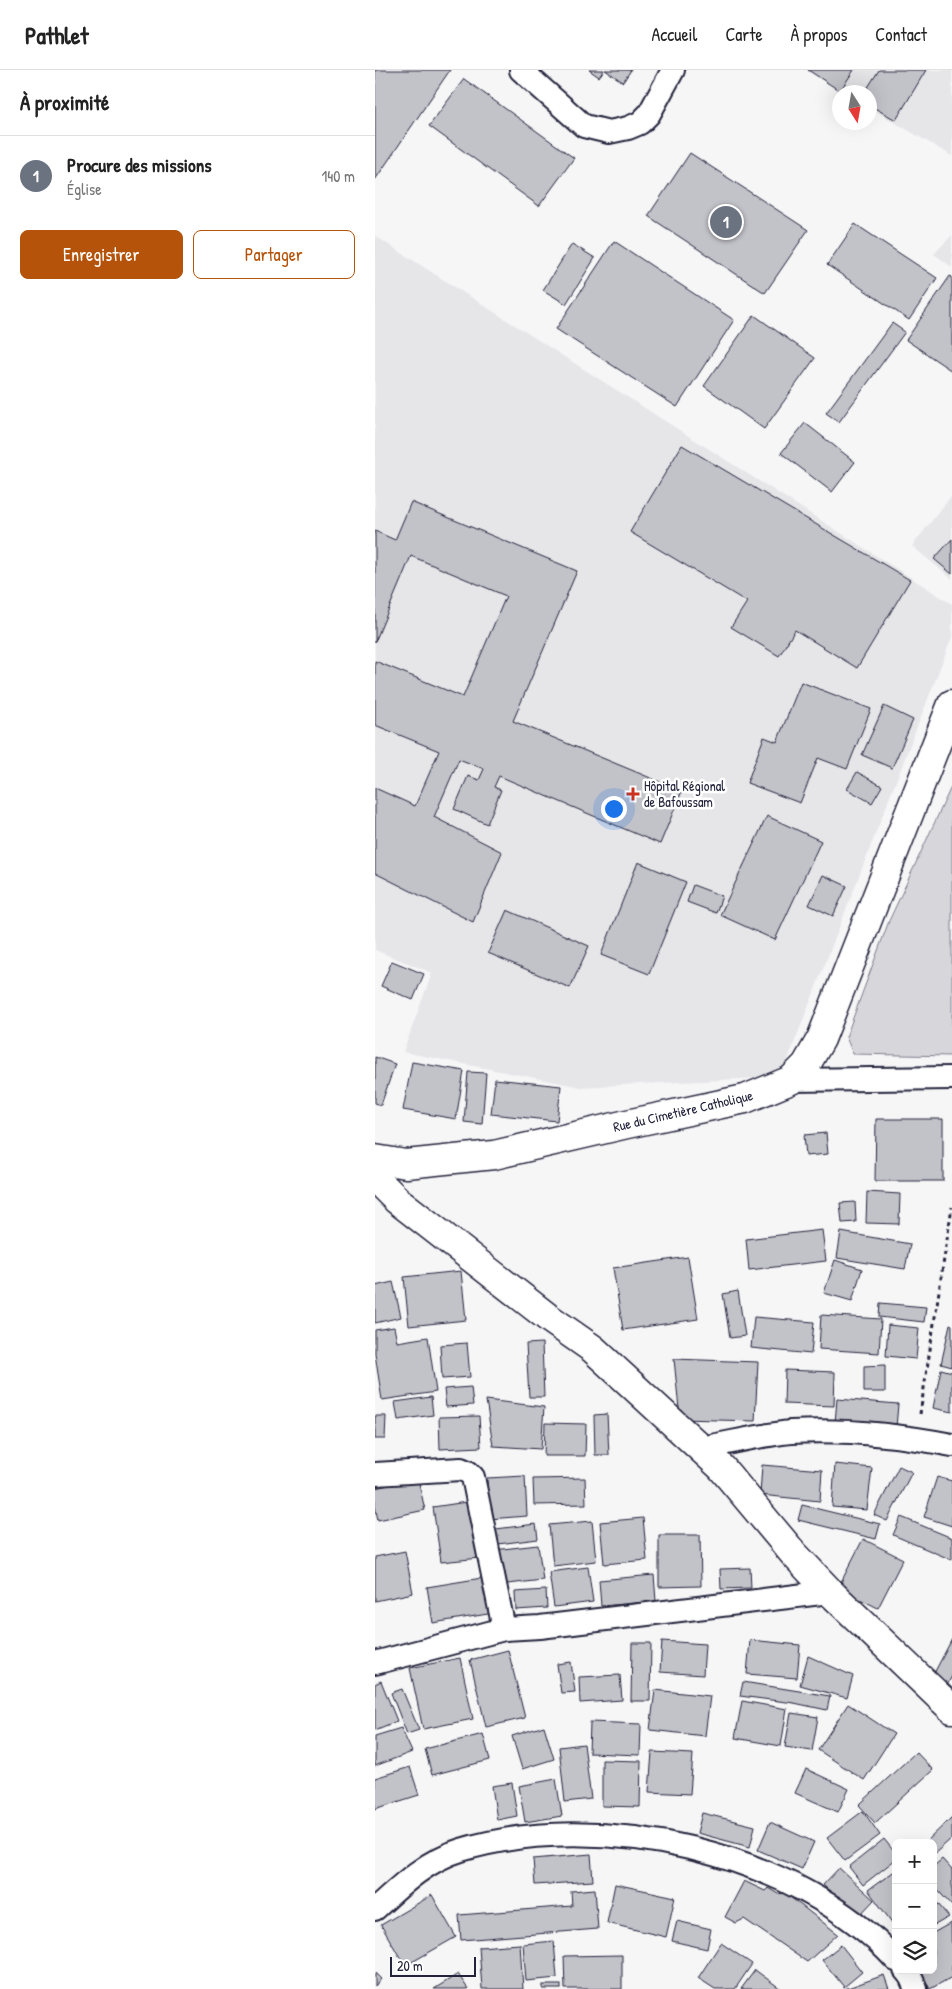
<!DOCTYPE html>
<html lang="fr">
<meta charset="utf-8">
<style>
:root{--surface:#fff;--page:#f6f6f6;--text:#222;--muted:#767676;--line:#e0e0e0;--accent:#b45309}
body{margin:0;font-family:"Patrick Hand",sans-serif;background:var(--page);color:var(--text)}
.controls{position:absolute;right:15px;bottom:15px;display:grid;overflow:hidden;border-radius:8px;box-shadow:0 5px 20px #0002}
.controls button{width:45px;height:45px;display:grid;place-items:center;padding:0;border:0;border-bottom:1px solid var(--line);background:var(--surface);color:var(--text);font:25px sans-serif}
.compass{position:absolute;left:457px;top:15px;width:45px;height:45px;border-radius:50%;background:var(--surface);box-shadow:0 5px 20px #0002;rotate:169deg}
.scale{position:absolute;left:15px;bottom:12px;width:86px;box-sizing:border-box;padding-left:5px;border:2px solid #22223b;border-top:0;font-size:14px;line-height:18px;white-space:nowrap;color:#22223b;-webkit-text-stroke:4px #fff;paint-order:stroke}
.you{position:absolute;left:238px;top:738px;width:18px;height:18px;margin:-12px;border:4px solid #fff;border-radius:50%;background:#1a73e8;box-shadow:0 0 0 8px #1a73e833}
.badge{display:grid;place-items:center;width:32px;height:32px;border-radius:50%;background:var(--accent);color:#fff;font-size:16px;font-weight:700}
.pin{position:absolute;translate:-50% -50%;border:2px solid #fff;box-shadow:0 1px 5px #0006}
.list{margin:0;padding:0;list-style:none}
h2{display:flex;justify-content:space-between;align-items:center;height:65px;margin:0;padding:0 20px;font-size:21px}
h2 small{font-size:16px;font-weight:400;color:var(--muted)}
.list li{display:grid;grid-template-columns:32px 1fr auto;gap:15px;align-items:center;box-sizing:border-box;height:80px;padding:0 20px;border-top:1px solid var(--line)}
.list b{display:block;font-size:19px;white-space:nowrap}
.list p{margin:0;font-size:16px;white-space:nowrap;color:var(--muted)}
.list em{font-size:16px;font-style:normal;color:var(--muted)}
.actions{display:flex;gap:10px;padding:15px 20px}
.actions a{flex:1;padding:11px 0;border:1px solid var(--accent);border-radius:8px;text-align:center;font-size:18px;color:var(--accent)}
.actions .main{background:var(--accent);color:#fff}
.icon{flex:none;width:28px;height:28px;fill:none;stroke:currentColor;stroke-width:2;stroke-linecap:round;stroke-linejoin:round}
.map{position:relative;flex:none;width:577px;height:1919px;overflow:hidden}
header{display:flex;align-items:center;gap:30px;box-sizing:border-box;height:70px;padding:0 25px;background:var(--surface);border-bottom:1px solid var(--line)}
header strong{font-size:24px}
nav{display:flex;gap:28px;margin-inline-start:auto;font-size:18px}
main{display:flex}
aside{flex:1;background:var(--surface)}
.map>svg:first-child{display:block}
.built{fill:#e6e6e9}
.green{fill:#d7d7db;stroke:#7c7c8b}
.building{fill:#c2c2c9;stroke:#22223b}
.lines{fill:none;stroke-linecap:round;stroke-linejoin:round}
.minor-casing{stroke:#22223b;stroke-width:26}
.tertiary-casing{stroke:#22223b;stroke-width:31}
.path{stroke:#22223b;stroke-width:3;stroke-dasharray:4 4;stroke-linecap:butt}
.minor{stroke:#fff;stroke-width:22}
.tertiary{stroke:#fff;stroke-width:28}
.poi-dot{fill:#c8321e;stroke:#fff;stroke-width:2}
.labels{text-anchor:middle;stroke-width:5;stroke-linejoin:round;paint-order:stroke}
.poi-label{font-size:14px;fill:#22223b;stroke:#fff;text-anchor:start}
.street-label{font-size:14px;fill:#22223b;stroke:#fff}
</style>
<header>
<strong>Pathlet</strong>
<nav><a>Accueil</a><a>Carte</a><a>À propos</a><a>Contact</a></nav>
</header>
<main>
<aside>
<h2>À proximité<small></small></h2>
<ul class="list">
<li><span class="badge" style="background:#6b7280">1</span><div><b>Procure des missions</b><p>Église</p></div><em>140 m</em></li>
</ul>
<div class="actions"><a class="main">Enregistrer</a><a>Partager</a></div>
</aside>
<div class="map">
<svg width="577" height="1919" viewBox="0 0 577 1919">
<rect width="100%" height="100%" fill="#f6f6f7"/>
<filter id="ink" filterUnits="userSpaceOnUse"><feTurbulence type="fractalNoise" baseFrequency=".02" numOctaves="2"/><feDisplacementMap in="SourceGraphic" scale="10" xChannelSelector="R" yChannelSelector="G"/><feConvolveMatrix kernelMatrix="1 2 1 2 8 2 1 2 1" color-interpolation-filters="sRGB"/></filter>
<g filter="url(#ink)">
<g class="built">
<path d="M431,0H577V86L495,38L494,22H469Z"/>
<path d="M577,165V197L559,184Z"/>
<path d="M0,166L577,534V567L406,1007L206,1017L28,982L57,903L0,880Z"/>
<path d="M577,425V509L537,476Z"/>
</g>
<path class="green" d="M577,715V986L478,984L471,967L514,851Z"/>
<g class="building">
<path d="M0,0H75L0,110Z"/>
<path d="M214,0H229L224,7Z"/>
<path d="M230,0H256L248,12Z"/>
<path d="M433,0H479L465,21Z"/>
<path d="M504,0H551L521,50L494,35V22H490Z"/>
<path d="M89,9L199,88L164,136L54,56Z"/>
<path d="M315,83L433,160L390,223L273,146Z"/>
<path d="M480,154L562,208L534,250L452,195Z"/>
<path d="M239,171L359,250L302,337L181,259Z"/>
<path d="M197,174L220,188L191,234L168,220Z"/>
<path d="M575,206L577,207V301L531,270Z"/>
<path d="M379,245L440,288L389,359L329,316Z"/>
<path d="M517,253L530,262L464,352L451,343Z"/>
<path d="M430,353L480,392L457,422L406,383Z"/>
<path d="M307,375L535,510L482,598L420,560L404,586L356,557L372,532L255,462Z"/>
<path d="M36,432L202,501L138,651L307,721L285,774L124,706L119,717L126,720L112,754L79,739L93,706L104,710L109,699L84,689L59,747L127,782L98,852L0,803V718L40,736L64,681L0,655V591L88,627L131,526L36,486L0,572V461L20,470Z"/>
<path d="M577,469V504L559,489Z"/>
<path d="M426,612L496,639L472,699L443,688L425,733L372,713L389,667L402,672Z"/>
<path d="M509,636L538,650L517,698L487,685Z"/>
<path d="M482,702L507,716L497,733L472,719Z"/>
<path d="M392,746L446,771L400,870L345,845Z"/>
<path d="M263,792L311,812L274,904L226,885Z"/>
<path d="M448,805L472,816L458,846L434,835Z"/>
<path d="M318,815L347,826L341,843L312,832Z"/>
<path d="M132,840L214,876L195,918L113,883Z"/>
<path d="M17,891L49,904L38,930L6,916Z"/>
<path d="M0,987L20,994L6,1035L0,1033Z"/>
<path d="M37,992L89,1001L81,1049L28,1040Z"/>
<path d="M93,1002L111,1003L107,1054L89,1052Z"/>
<path d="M120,1009L186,1016L182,1051L116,1044Z"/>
<path d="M501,1049H568V1111H500Z"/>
<path d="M451,1063L453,1084L431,1086L429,1065Z"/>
<path d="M492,1122L525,1124L524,1154L491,1153Z"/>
<path d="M480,1132L481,1152L467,1153L465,1133Z"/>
<path d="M447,1160L451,1191L374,1200L371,1169Z"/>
<path d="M466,1162L535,1174L530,1199L462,1188Z"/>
<path d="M313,1187L323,1249L248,1260L238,1198Z"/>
<path d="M460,1190L487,1199L477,1231L449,1223Z"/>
<path d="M86,1201L91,1250L34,1256L29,1207Z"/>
<path d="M18,1212L26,1247L0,1253V1216Z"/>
<path d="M363,1221L370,1266L355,1268L348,1224Z"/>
<path d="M505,1233L551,1237L549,1252L504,1247Z"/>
<path d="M446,1245L506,1249L504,1283L444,1279Z"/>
<path d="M379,1247L439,1252L436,1284L376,1278Z"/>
<path d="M575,1254L577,1255V1297L566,1294Z"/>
<path d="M513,1255L544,1258L541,1289L511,1286Z"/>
<path d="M19,1257L22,1272L53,1267L61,1322L7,1330L0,1284V1260Z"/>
<path d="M92,1273L95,1307L67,1309L65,1275Z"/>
<path d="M167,1273L169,1327H154L151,1274Z"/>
<path d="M299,1289L383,1292L380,1351L305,1349Z"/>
<path d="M510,1295V1322H489V1296Z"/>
<path d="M566,1299L577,1302V1342L558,1338Z"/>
<path d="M410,1300L460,1302L459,1336L409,1334Z"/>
<path d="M96,1317L98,1335L71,1337L69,1319Z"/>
<path d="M56,1327L58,1345L23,1350L20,1332Z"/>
<path d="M462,1329L523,1334L521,1358L460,1353Z"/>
<path d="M111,1330L169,1337L166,1379L118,1376Z"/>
<path d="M232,1344L234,1385H220L219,1345Z"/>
<path d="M0,1346H11L10,1369H0Z"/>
<path d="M104,1346L106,1377L65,1379L64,1347Z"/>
<path d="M170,1353L211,1354L210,1386H169Z"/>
<path d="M460,1394L497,1398L492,1440L457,1437Z"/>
<path d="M387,1395L447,1400L445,1431L385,1425Z"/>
<path d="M524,1396L537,1402L512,1451L499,1445Z"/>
<path d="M150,1406L152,1446L114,1449L112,1408Z"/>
<path d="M562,1407L577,1411V1456L549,1447Z"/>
<path d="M210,1408L211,1434L159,1435L158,1409Z"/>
<path d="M43,1409L50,1440L3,1450L0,1436V1418Z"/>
<path d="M98,1431L105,1488L66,1492L58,1437Z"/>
<path d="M427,1435L505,1454L501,1469L423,1450Z"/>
<path d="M526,1447L577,1468V1490L518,1465Z"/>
<path d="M268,1448L272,1490L229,1494L225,1452Z"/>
<path d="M217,1451L221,1491L178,1496L174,1455Z"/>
<path d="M161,1454L163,1469L115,1475L113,1460Z"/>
<path d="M284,1465H325L326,1516L284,1517Z"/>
<path d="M488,1469L528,1489L503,1538L463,1518Z"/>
<path d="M163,1475L168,1510L124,1515L119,1480Z"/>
<path d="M30,1481L38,1523L0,1531V1487Z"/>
<path d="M213,1497L218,1532L179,1537L174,1502Z"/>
<path d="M375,1498L376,1518L346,1519L345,1499Z"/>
<path d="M279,1505L281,1531L226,1536L224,1510Z"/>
<path d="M113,1507L119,1543L58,1553L52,1517Z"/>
<path d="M171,1520L172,1538L141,1540L140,1522Z"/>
<path d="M577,1569V1606L570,1619L555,1611Z"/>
<path d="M375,1570L425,1575L422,1608L372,1604Z"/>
<path d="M287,1571L330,1574L328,1605L285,1602Z"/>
<path d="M257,1573H276L275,1631H256Z"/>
<path d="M133,1580L150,1648L111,1657L95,1590Z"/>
<path d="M433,1586L478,1606L472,1628L425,1615Z"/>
<path d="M85,1588L98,1649L48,1659L35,1598Z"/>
<path d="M196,1592L200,1622L186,1623L182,1594Z"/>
<path d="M245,1605L247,1630L205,1633L204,1607Z"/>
<path d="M6,1611L22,1651L0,1660V1614Z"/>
<path d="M368,1612L455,1626L452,1640L419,1633L365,1626Z"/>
<path d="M27,1619L44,1660L32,1664L16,1623Z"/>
<path d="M280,1620L335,1626L330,1666L275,1660Z"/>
<path d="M367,1631L412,1639L406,1676L360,1668Z"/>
<path d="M473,1634L519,1664L489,1710L443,1680Z"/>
<path d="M416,1643L443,1647L437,1681L410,1677Z"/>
<path d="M215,1652L266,1654L265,1685L214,1683Z"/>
<path d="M169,1656L179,1689L147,1699L137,1666Z"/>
<path d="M26,1658L37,1682L0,1696V1666Z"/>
<path d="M108,1664L115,1690L57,1705L50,1679Z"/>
<path d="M209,1674L216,1729L190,1732L184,1677Z"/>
<path d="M277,1682L318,1684L315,1724L274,1722Z"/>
<path d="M541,1682L558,1700L500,1753L484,1735Z"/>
<path d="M227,1690L266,1691L265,1737L227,1736Z"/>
<path d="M35,1697L44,1725L0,1739V1708Z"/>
<path d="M431,1699L474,1719L463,1742L420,1723Z"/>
<path d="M181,1709L187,1746L150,1752L144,1716Z"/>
<path d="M137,1713L142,1746L122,1750L117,1716Z"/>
<path d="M488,1741L505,1765L470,1791L452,1768Z"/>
<path d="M327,1743L380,1756L375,1777L322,1763Z"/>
<path d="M577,1747V1768L558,1785V1773H550Z"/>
<path d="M395,1752L439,1772L427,1799L383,1780Z"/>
<path d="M509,1769L521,1784V1789L488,1815L474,1797Z"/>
<path d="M216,1784L218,1811L160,1815L158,1789Z"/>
<path d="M567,1789L577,1800V1836L558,1815V1797Z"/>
<path d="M464,1798L499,1830L483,1847L448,1815Z"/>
<path d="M521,1800V1858L493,1820Z"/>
<path d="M369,1811L390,1821L393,1818L403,1824L410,1823L463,1864L432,1892L369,1849L361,1853L350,1847Z"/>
<path d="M240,1814L300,1827L291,1867L232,1853Z"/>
<path d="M220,1819L223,1859L86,1870L84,1845L197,1836L196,1821Z"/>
<path d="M57,1825L81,1867L30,1896L6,1855Z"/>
<path d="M558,1828L574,1847L558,1856Z"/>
<path d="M302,1851L336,1859L332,1879L297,1871Z"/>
<path d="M576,1853L577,1907L555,1919L544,1900H558V1863Z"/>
<path d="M179,1871L182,1908L151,1911L148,1874Z"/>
<path d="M346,1873L377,1894L360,1919H340L323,1908Z"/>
<path d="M145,1874L148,1919H107L104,1877Z"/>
<path d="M466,1875L487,1902L469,1917L447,1890Z"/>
<path d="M247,1885V1919H190L189,1886Z"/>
<path d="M380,1900L406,1919H366Z"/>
<path d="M0,1903L6,1909L0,1916Z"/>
<path d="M83,1904L93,1919H59Z"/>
<path d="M509,1905L514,1919H470Z"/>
<rect x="168" y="1915" width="18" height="4"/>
</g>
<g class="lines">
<g class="minor-casing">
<g id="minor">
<path d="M146,0L209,56L234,62L253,58L265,53L274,44L298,0"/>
<path d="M416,1010L577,1008"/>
<path d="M325,1378C355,1373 386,1365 416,1362C470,1359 525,1365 577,1375"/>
<path d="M0,1404L86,1399L93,1402L98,1407L129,1559"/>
<path d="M0,1593L129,1559L165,1557L455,1522"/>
<path d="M0,1839C26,1815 52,1790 86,1780C225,1738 422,1782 521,1890"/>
<path d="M530,1900L535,1906L541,1919"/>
</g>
</g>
<g class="tertiary-casing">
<g id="tertiary">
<path d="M0,1089L31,1094L119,1085L252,1054L370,1029L416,1010L431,995L446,969L577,634"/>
<path d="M0,1097L4,1112L22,1130L175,1249L218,1279L346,1397L418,1483L455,1522L577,1639"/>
</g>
</g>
<path class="path" d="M545,1344L577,1137"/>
<use href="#minor" class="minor"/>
<use href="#tertiary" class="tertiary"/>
</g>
</g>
<path class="poi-dot" d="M255.5 716.5h5v5h5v5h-5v5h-5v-5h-5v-5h5z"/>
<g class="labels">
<g class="poi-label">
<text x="269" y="721">Hôpital Régional<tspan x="269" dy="16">de Bafoussam</tspan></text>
</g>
<g class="street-label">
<text transform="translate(308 1041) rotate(-13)" y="5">Rue du Cimetière Catholique</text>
</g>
</g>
</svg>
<div class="controls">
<button>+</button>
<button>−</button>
<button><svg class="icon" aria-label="layers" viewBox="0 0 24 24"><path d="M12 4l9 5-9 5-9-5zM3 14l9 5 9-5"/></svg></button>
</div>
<svg class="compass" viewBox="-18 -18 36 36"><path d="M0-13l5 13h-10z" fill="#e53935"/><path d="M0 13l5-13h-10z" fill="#767676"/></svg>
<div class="scale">20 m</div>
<div class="you"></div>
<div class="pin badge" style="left:351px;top:152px;background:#6b7280">1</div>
</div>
</main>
